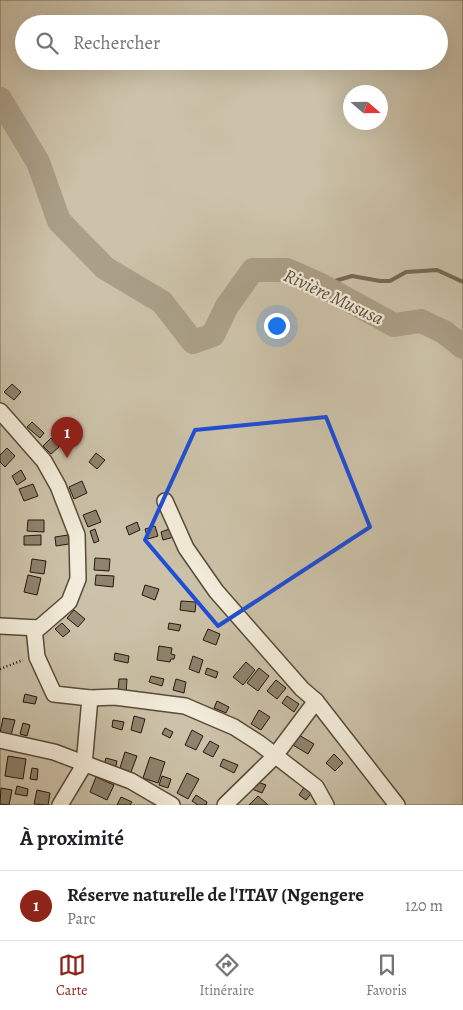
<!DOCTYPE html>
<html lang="fr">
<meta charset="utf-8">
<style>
:root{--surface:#fff;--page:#f2f2f2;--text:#202124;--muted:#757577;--line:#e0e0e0;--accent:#8f2418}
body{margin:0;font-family:Alegreya,serif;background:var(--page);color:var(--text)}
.compass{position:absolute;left:343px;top:85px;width:45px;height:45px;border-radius:50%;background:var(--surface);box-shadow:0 5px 20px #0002;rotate:110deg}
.you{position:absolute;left:276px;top:325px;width:18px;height:18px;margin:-12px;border:4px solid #fff;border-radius:50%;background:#1a73e8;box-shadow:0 0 0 8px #1a73e833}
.badge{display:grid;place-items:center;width:32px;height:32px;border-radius:50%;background:var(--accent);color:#fff;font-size:16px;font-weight:700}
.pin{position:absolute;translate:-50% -41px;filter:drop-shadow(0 1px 2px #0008)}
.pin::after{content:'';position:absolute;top:26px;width:18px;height:15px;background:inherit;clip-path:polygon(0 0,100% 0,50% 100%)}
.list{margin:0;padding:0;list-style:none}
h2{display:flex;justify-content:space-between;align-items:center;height:65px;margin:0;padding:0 20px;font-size:21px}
h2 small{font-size:16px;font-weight:400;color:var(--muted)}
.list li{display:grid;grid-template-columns:32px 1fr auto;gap:15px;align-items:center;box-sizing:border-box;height:70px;padding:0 20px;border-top:1px solid var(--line)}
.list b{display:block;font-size:19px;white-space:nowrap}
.list p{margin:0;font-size:16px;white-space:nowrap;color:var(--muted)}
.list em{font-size:16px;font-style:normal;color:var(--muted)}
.icon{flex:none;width:28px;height:28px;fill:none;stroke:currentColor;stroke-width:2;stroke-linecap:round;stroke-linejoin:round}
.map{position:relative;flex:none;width:463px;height:805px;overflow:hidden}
.search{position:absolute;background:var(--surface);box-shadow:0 5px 20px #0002;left:15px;right:15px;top:15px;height:55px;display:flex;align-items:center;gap:12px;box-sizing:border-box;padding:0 18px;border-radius:28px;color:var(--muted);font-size:19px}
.sheet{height:135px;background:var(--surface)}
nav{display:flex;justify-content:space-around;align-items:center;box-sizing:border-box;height:70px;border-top:1px solid var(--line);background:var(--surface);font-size:14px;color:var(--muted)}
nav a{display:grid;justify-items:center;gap:2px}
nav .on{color:var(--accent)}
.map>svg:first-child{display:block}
.green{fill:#ccc2a9;stroke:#796d5a;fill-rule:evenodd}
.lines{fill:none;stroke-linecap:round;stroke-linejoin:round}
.stream{stroke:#756956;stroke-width:4}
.river{stroke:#aa9f88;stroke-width:24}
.building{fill:#8e836e;stroke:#26180b}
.minor-casing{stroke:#584b3a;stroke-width:18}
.path{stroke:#26180b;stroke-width:2.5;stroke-dasharray:1 2.5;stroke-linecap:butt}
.minor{stroke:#f4eedc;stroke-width:15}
.marked{fill:none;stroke:#1d4ed8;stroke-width:4;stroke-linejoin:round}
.labels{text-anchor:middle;stroke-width:4.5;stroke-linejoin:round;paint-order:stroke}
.water-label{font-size:19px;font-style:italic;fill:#5b4e3d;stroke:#f4eedc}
</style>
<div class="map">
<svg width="463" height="805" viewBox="0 0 463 805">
<rect width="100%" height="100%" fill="#eee5c9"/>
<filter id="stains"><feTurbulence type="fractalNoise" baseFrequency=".004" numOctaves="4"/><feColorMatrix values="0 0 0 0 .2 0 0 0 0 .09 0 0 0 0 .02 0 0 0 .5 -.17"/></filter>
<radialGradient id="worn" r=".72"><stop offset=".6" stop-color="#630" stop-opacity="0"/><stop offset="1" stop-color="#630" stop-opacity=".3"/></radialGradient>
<path class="green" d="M0,0H463V805H0ZM24,24H439V61H24ZM350,92H380V122H350Z"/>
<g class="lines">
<path class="stream" d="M321,285L352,276L380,281H390L406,272L437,270L463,282"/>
<path class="river" d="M0,99L38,162L59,221L105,268L162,302L193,342L213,335L227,306L253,270H287L321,285L394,325L421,321L444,332L463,347"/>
</g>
<g class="building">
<path d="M12,384L21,392L14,400L4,392Z"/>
<path d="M32,422L44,433L40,438L27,427Z"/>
<path d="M51,438L59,447L51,454L43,446Z"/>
<path d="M7,448L15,456L5,467L0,462V455Z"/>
<path d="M96,453L105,460L97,469L89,462Z"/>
<path d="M21,470L26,479L17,485L12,476Z"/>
<path d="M82,481L87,493L74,499L69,487Z"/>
<path d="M33,484L38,496L24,501L19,489Z"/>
<path d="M96,510L101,522L88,527L83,515Z"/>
<path d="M28,520H44V532L27,531Z"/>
<path d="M137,522L140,530L129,535L126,527Z"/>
<path d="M155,526L158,536L148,539L145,529Z"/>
<path d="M172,528L174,537L163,540L161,532Z"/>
<path d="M95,529L99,541L94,543L90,531Z"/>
<path d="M41,535V545H24V536Z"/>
<path d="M68,535L69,544L56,546L55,537Z"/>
<path d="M95,558L110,559L109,571L94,570Z"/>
<path d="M32,559L46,561L44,574L30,572Z"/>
<path d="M28,575L41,578L37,595L24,592Z"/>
<path d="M96,575L114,576L113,587L95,585Z"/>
<path d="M145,585L159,589L155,600L142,595Z"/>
<path d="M181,601L196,602L195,612L180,610Z"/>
<path d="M74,610L85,619L78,627L67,618Z"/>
<path d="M62,623L70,631L63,637L55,629Z"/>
<path d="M169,623L181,625L179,631L168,629Z"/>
<path d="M208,629L220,634L216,645L203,640Z"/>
<path d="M159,646L172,648L171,654L175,655L174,659H171L170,662L157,660Z"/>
<path d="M115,653L129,656L128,663L114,660Z"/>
<path d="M193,656L203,660L199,673L189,669Z"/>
<path d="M246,662L255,670L243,685L233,677Z"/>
<path d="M207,668L218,672L216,678L205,674Z"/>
<path d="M259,668L269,676L258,691L247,683Z"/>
<path d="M151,676L164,679L162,686L149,682Z"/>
<path d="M119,679H127L126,693L118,692Z"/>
<path d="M176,679L186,682L184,693L173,690Z"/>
<path d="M276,680L286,688L277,699L267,691Z"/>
<path d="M25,694L37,697L35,704L23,702Z"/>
<path d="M287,696L299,704L294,712L282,703Z"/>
<path d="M217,701L229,707L226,713L214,708Z"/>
<path d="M259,710L270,717L261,730L251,724Z"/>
<path d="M134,716L145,719L141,733L131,730Z"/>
<path d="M3,718L15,720L11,735L0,733Z"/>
<path d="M113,720L124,722L122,730L112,727Z"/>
<path d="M23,723L30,725L27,736L20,734Z"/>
<path d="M165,728L173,732L170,738L162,734Z"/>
<path d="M192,730L203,736L196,750L185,745Z"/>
<path d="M299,735L314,744L308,754L293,745Z"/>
<path d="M210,741L219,746L213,757L203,752Z"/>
<path d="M125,752L137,756L131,772L120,768Z"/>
<path d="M334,754L343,763L335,771L326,763Z"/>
<path d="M8,756L26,759L23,779L5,776Z"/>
<path d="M150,757L165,762L158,783L143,778Z"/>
<path d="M106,758L117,761L115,770L103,767Z"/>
<path d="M223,759L238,765L234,773L220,766Z"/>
<path d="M32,768L38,769L37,780L30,779Z"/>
<path d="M187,773L199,779L188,799L177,793Z"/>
<path d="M162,776L171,779L168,788L159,785Z"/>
<path d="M96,777L114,785L107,800L90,792Z"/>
<path d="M255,781L266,785L262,793L252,789Z"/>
<path d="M17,786L28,789L27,796L15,794Z"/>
<path d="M305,786L313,791L306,800L299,795Z"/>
<path d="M1,788L12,790L9,805L0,804Z"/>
<path d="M37,790L50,793L48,805L34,804Z"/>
<path d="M196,795L207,802L206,805H198L192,801Z"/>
<path d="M258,796L268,805H249Z"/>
<path d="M121,797L132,802L130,805H117Z"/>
</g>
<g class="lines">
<g class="minor-casing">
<g id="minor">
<path d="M0,411L44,461L58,486L77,535L78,579L69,602L39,628L0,626"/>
<path d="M165,501L186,548L216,591L302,689L316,701L397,805"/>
<path d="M34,628L37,657L54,694L90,698L115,697L185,706L234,727L259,743L316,787L326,805"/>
<path d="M0,740L54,752L131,781L172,805"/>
<path d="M60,805L84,765L90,698"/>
<path d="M225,805L274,757L316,701"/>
</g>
</g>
<path class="path" d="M0,669L23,660"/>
<use href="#minor" class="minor"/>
</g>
<path class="marked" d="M326,417L370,527L218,626L145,540L195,430Z"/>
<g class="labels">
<g class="water-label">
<text transform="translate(334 296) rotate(25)" y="7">Rivière Mususa</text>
</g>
</g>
<rect width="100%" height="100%" filter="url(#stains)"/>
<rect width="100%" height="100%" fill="url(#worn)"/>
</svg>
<svg class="compass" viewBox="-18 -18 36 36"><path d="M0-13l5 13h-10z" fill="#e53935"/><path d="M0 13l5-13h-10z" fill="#757577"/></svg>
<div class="you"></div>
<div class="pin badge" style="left:67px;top:458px">1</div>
<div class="search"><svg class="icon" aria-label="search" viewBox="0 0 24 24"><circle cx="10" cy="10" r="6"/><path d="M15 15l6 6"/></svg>Rechercher</div>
</div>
<section class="sheet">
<h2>À proximité<small></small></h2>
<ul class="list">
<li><span class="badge">1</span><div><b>Réserve naturelle de l'ITAV (Ngengere</b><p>Parc</p></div><em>120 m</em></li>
</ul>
</section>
<nav>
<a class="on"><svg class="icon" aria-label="map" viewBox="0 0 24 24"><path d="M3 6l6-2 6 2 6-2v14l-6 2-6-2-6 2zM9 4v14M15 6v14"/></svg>Carte</a>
<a><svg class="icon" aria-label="directions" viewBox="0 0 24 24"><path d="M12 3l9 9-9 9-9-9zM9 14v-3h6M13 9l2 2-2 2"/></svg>Itinéraire</a>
<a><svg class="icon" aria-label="saved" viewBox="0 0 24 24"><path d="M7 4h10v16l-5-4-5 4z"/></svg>Favoris</a>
</nav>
